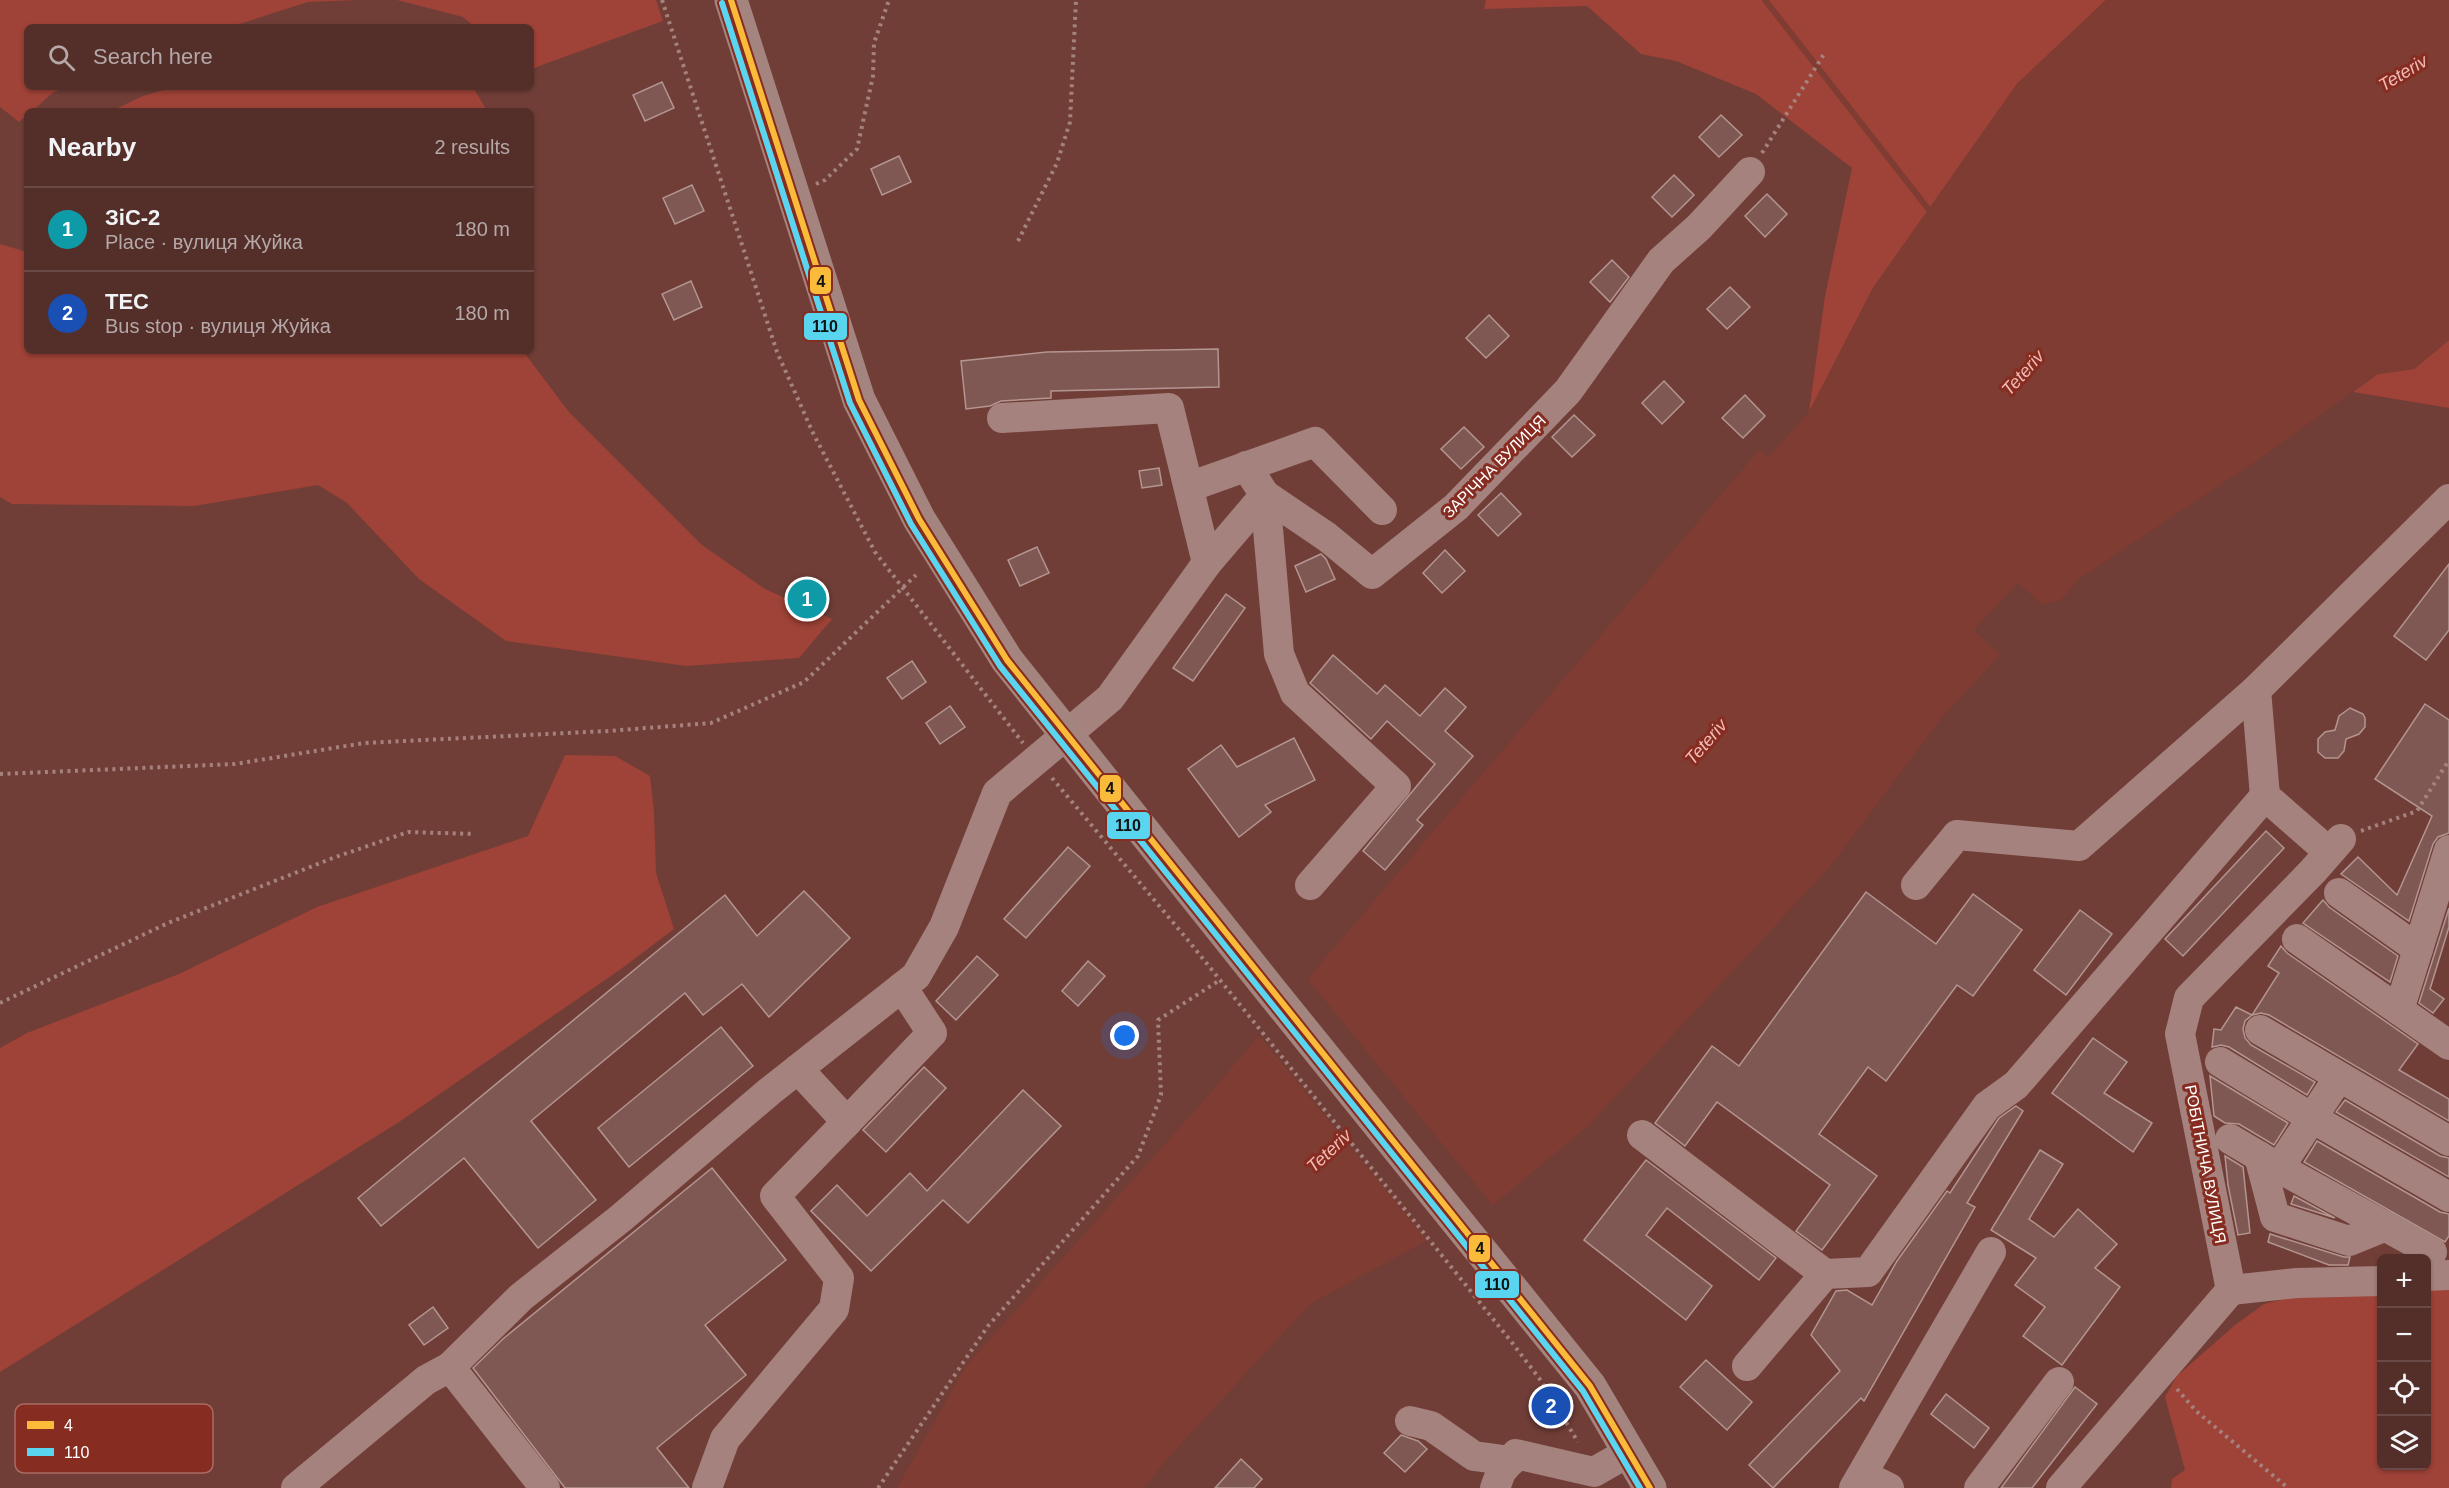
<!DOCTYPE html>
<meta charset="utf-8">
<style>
:root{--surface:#542e29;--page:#5d3a35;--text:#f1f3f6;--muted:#b5a8a8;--line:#6a4a46;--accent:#8c9099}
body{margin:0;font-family:Helvetica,sans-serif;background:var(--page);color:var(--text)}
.controls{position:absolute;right:18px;bottom:18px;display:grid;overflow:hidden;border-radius:9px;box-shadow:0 2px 4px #0004}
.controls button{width:54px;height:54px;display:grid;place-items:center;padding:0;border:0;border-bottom:2px solid var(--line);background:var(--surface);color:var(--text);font:30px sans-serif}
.you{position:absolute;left:1125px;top:1036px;width:21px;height:21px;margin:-15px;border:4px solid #fff;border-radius:50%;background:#1a73e8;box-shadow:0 0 0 9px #1a73e833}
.badge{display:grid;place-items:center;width:39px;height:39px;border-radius:50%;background:var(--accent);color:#fff;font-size:20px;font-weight:700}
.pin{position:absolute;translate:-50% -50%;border:3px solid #fff;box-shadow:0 2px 6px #0006}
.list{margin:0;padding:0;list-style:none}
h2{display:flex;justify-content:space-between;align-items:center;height:78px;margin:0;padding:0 24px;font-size:26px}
h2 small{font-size:20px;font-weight:400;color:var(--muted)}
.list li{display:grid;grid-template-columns:39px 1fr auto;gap:18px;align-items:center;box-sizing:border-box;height:84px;padding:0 24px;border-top:2px solid var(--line)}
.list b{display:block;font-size:22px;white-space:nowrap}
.list p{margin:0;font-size:20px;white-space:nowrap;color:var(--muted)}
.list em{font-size:20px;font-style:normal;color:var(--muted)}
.icon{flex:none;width:33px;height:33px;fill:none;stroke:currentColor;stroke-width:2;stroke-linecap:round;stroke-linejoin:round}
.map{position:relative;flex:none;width:2449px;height:1488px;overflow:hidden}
.search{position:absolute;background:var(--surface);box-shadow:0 2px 4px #0004;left:24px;top:24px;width:510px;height:66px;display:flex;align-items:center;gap:15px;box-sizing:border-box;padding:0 21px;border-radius:9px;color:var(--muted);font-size:22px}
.panel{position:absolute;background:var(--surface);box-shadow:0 2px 4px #0004;left:24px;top:108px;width:510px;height:246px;border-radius:9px}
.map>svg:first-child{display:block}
.green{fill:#9f4237}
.water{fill:#7e3c33}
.pier{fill:#703e37}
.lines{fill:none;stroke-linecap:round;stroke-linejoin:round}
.stream{stroke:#7e3c33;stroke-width:6}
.building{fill:#805853;stroke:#b39591;stroke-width:1.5}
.path{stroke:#a5827e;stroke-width:4;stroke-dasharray:3 4.5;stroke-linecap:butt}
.minor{stroke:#a5827e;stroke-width:30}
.highway{stroke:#a4847e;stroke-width:33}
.bus-1-casing{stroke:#872c20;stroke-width:10}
.bus-2-casing{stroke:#872c20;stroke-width:10}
.bus-1{stroke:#fbbb3a;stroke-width:6}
.bus-2{stroke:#5ad5f0;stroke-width:6}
.labels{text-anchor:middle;stroke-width:6;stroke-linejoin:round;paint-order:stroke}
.street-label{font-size:16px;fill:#fff;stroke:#872c20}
.water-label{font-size:18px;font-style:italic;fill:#f1bbb5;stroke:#872c20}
.key{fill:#872c20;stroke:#ab6b63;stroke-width:1.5}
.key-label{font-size:16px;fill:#fff}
.line-badge{stroke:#872c20;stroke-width:2}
.pale-badge-label{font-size:16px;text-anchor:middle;font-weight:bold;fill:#111}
</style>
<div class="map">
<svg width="2449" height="1488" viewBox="0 0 2449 1488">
<rect width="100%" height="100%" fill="#703e37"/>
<g class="green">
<path d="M0,0H359L308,2L230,27H27V87H66L54,92L32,111H27V115L19,122L0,107Z"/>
<path d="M397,0H656L663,21L531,69V27H475L463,17Z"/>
<path d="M1486,0H2106L2017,84L1873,288L1809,412L1825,296L1852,168L1756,94L1676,61L1641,54L1587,6L1484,9Z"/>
<path d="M174,87H473L487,111H111L143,96Z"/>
<path d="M0,244L27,252V351H523L569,412L702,545L765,589L832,619L799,658L686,666L506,641L419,579L347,503L318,485L194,506L12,504L0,497Z"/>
<path d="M2449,340V408L2353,392L2378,374L2414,369Z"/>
<path d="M565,755L615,756L650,776L654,812L656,873L674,929L621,969L399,1122L0,1372V1048L27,1033L179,974L317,907L528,836Z"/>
<path d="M2449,1278V1488H2171L2172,1479L2185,1470L2165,1397L2177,1376L2235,1325L2264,1304L2317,1291L2381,1284L2382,1466H2426L2427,1279Z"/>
</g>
<path class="water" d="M2106,0H2449V340L2414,369L2377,374L2261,458L2079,579L2060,601L2041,604L2018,583L1974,630L2000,655L1940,720L1829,868L1588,1126L1493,1205L1310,1304L1169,1457L1144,1488H897L965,1367L1199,1106L1759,450L1768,457L1809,412L1873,288L2017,84Z"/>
<path class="pier" d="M1305,976L1494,1207L1429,1242L1257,1033Z"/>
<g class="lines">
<path class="stream" d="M1765,0L1933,215"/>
</g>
<g class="building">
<path d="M662,82L674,108L645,121L633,95Z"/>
<path d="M1721,115L1742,135L1719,157L1699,137Z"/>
<path d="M899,156L911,182L882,195L871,169Z"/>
<path d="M1674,175L1694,195L1672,217L1652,197Z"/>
<path d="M692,185L704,211L675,224L663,198Z"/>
<path d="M1767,194L1787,214L1765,237L1745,216Z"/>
<path d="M1612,260L1629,277L1610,302L1590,282Z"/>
<path d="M691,281L702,307L674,320L662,294Z"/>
<path d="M1730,287L1750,307L1727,329L1707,309Z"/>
<path d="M1489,315L1509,336L1486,358L1466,338Z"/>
<path d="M1218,349L1219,387L1051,391V398L1001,401L990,406L966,409L961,361L1047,352Z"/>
<path d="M1664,381L1684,402L1662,424L1642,403Z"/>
<path d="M1745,395L1765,416L1743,438L1722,418Z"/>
<path d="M1574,415L1595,435L1572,457L1552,437Z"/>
<path d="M1464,427L1484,447L1461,469L1441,449Z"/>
<path d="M1159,468L1162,485L1142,488L1139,471Z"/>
<path d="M1501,493L1521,514L1498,536L1478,515Z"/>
<path d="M1037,547L1049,573L1020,586L1008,560Z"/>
<path d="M1445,550L1465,571L1442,593L1423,573Z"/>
<path d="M1321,554L1326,559L1335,579L1306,592L1295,566Z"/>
<path d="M2449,564V630L2426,660L2394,636Z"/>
<path d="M1226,594L1245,608L1193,681L1173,668Z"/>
<path d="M1333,655L1377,694L1385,685L1420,716L1445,688L1466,707L1445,731L1473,756L1417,820L1423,825L1385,870L1363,851L1435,764L1387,721L1371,739L1310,683Z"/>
<path d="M912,661L926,682L902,699L887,678Z"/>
<path d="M2425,704L2449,720V833L2438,837L2433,844L2409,921L2341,874L2358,857L2397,895L2432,816L2375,779Z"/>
<path d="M950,706L965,727L940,744L926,723Z"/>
<path d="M2350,708L2363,714L2365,718V727L2359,734L2346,739L2344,751L2338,758H2325L2318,752V739L2325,732L2335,730L2339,716Z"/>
<path d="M1294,738L1315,780L1265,805L1271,812L1239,837L1188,769L1221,745L1237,767Z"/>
<path d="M2266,831L2284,848L2183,956L2165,939Z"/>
<path d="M1068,847L1090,866L1026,938L1004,919Z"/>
<path d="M804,891L850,938L769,1017L742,984L703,1015L685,993L531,1121L596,1200L538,1248L464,1158L381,1226L358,1198L725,895L757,936Z"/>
<path d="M1866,892L1936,944L1973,894L2022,930L1973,996L1957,985L1886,1081L1868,1067L1819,1134L1877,1176L1822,1250L1796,1231L1830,1185L1717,1102L1685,1146L1655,1123L1712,1046L1739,1066Z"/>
<path d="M2323,900L2329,907L2398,956L2390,982L2303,923Z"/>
<path d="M2449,908V927L2430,989L2444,999L2433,1013L2419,1003Z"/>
<path d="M2080,910L2112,934L2066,995L2034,970Z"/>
<path d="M2281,946L2287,953L2418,1044L2399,1070L2449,1099V1121L2269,1015L2261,1013L2252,1015L2279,973L2268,966Z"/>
<path d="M977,956L998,975L956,1020L936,1001Z"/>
<path d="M1088,961L1105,976L1078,1006L1062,991Z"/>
<path d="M2236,1007L2252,1015L2245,1021L2243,1029L2245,1038L2251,1045L2315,1082L2307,1095L2229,1047L2221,1045L2212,1047L2214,1029L2221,1030Z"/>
<path d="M721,1027L753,1066L629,1167L598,1128Z"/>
<path d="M2093,1038L2127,1062L2104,1093L2152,1123L2133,1152L2052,1093Z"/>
<path d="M924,1067L946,1088L886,1152L863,1130Z"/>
<path d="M2210,1076L2288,1123L2274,1145L2239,1124L2225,1123L2214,1116Z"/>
<path d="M1023,1090L1061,1126L968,1223L943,1200L871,1271L811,1211L837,1185L867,1216L910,1173L927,1191Z"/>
<path d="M2345,1100L2440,1156L2449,1158V1177L2336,1112Z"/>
<path d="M2016,1106L2023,1111L1967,1203L1975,1207L1864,1401L1861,1398L1773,1488L1749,1465L1840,1371L1811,1335L1836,1291L1847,1290L1872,1305L1897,1261L1947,1191L1950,1193L1999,1118Z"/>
<path d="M2317,1141L2440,1212L2449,1214V1236L2445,1242L2304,1162Z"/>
<path d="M2040,1150L2063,1164L2029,1219L2054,1237L2078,1209L2117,1244L2095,1268L2120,1287L2062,1365L2023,1336L2045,1307L2015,1285L2036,1258L1991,1230Z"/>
<path d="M2225,1156L2243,1167L2250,1233L2238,1235L2228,1185Z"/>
<path d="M1646,1160L1776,1258L1759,1280L1667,1208L1646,1235L1712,1286L1686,1320L1584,1240Z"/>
<path d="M712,1168L786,1260L705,1325L746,1375L657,1448L689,1488H565L473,1368L504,1338Z"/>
<path d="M2294,1196L2335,1218L2291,1204Z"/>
<path d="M2270,1234L2344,1257H2350L2348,1265H2329L2268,1242Z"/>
<path d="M433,1307L448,1328L424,1345L409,1325Z"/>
<path d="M1706,1360L1752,1402L1727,1430L1680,1387Z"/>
<path d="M2075,1387L2097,1404L2032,1488H2001Z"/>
<path d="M1946,1394L1989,1428L1974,1448L1931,1414Z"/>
<path d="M1401,1435L1418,1441L1427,1449L1405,1472L1384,1453Z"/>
<path d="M1241,1459L1262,1479L1254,1488H1215Z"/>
</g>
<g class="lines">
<g class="path">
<path d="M662,0L777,352L813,433L875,552L1023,743"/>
<path d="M1762,153L1824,54"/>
<path d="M816,184L825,180L857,149L873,76L874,43L889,0"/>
<path d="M1018,241L1057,163L1070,122L1076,0"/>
<path d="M0,774L235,764L364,743L608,731L711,723L804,682L916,575"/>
<path d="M1052,778L1187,939L1510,1340L1539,1378L1578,1442"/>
<path d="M2361,831L2417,811L2449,760"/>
<path d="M0,1003L168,923L333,858L408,832L475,834"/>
<path d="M2177,1389L2196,1411L2288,1488"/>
<path d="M878,1488L988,1326L1138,1156L1161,1095L1158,1020L1220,980"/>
</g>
<g class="minor">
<path d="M1002,418L1169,408L1207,563"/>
<path d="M1246,466L1265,495L1279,654L1295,693L1396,786L1310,885"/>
<path d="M1189,487L1315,442L1382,510"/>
<path d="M2265,796L2256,690L2449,499"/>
<path d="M1916,885L1957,835L2079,846L2256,690"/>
<path d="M2339,893L2418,949"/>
<path d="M2297,939L2449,1045"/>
<path d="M2399,1010L2449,850"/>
<path d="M2260,1030L2449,1141"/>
<path d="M2220,1062L2312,1118L2449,1197"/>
<path d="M798,1069L847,1122L932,1033L902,987"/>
<path d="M1642,1135L1825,1274"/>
<path d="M2230,1139L2279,1168L2432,1252"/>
<path d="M2259,1156L2275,1217L2349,1241L2386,1226"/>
<path d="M2279,1168L2339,1077"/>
<path d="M2426,1276L2449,1275"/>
<path d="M2231,1290L2180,1034L2189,998L2313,871L2341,839"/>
<path d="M2231,1290L2297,1283L2382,1281"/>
<path d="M1747,1366L1825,1274L1868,1272L1987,1106L2016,1085L2265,796L2329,852"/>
<path d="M1410,1421L1431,1426L1474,1456L1511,1461"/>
<path d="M1863,1475L1889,1488"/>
<path d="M296,1488L426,1380L450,1367"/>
<path d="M545,1488L450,1367L521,1297L621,1218L770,1091L916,976L944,927L997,793L1110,698L1207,563L1265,495L1327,537L1372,574L1456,507L1568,391L1661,261L1699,227L1750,172"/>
<path d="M707,1488L725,1439L834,1309L839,1278L775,1196L847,1122"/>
<path d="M1495,1488L1501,1472L1516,1454L1594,1472L1629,1452"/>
<path d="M1854,1488L1991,1252"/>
<path d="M1979,1488L2059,1382"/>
<path d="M2061,1488L2231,1290"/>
</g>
<path class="highway" d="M731,0L859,400L919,519L1007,660L1271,991L1590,1386L1650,1488"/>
<g class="bus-1-casing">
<path id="bus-1" d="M731,0L859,400L919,519L1007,660L1590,1386L1650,1488"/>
</g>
<g class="bus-2-casing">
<path id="bus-2" d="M722,3L850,403L911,524L1000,666L1583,1391L1640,1488"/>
</g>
<use href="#bus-1" class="bus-1"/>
<use href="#bus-2" class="bus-2"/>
</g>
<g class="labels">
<g class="street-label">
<text transform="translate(1494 466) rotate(-45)" y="6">ЗАРІЧНА ВУЛИЦЯ</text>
<text transform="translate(2206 1164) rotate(79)" y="6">РОБІТНИЧА ВУЛИЦЯ</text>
</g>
<g class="water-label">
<text transform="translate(2403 73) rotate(-31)" y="6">Teteriv</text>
<text transform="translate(2023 373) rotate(-48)" y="6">Teteriv</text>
<text transform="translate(1706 742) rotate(-49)" y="6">Teteriv</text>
<text transform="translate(1329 1151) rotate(-43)" y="6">Teteriv</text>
</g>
</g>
<rect x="15" y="1404" width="198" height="69" rx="9" class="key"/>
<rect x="27" y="1421" width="27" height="8" fill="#fbbb3a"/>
<rect x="27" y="1448" width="27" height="8" fill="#5ad5f0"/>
<g class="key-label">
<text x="64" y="1431">4</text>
<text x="64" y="1458">110</text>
</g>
<g class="line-badge">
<rect x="809" y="266" width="23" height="29" rx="6" fill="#fbbb3a"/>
<rect x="803" y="312" width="45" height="29" rx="6" fill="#5ad5f0"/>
<rect x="1099" y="774" width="23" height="29" rx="6" fill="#fbbb3a"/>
<rect x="1106" y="811" width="45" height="29" rx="6" fill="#5ad5f0"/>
<rect x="1468" y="1234" width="23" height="29" rx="6" fill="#fbbb3a"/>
<rect x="1474" y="1270" width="46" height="29" rx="6" fill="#5ad5f0"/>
</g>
<g class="pale-badge-label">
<text x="821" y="287">4</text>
<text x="825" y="332">110</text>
<text x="1110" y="794">4</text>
<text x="1128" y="831">110</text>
<text x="1480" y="1254">4</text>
<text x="1497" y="1290">110</text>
</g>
</svg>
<div class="controls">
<button>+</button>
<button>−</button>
<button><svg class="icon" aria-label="locate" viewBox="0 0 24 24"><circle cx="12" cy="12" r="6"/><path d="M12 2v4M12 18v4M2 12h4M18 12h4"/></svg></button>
<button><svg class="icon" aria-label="layers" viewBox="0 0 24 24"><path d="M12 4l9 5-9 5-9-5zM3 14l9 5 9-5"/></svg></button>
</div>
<div class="you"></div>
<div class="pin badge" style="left:807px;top:599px;background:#0f9aa8">1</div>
<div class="pin badge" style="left:1551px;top:1406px;background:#1a4fb4">2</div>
<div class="search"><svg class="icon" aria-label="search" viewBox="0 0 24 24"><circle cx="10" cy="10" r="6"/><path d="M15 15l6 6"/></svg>Search here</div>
<section class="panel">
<h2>Nearby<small>2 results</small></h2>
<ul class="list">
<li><span class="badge" style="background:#0f9aa8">1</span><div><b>ЗіС-2</b><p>Place · вулиця Жуйка</p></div><em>180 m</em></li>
<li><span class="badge" style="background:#1a4fb4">2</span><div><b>ТЕС</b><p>Bus stop · вулиця Жуйка</p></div><em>180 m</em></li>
</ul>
</section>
</div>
